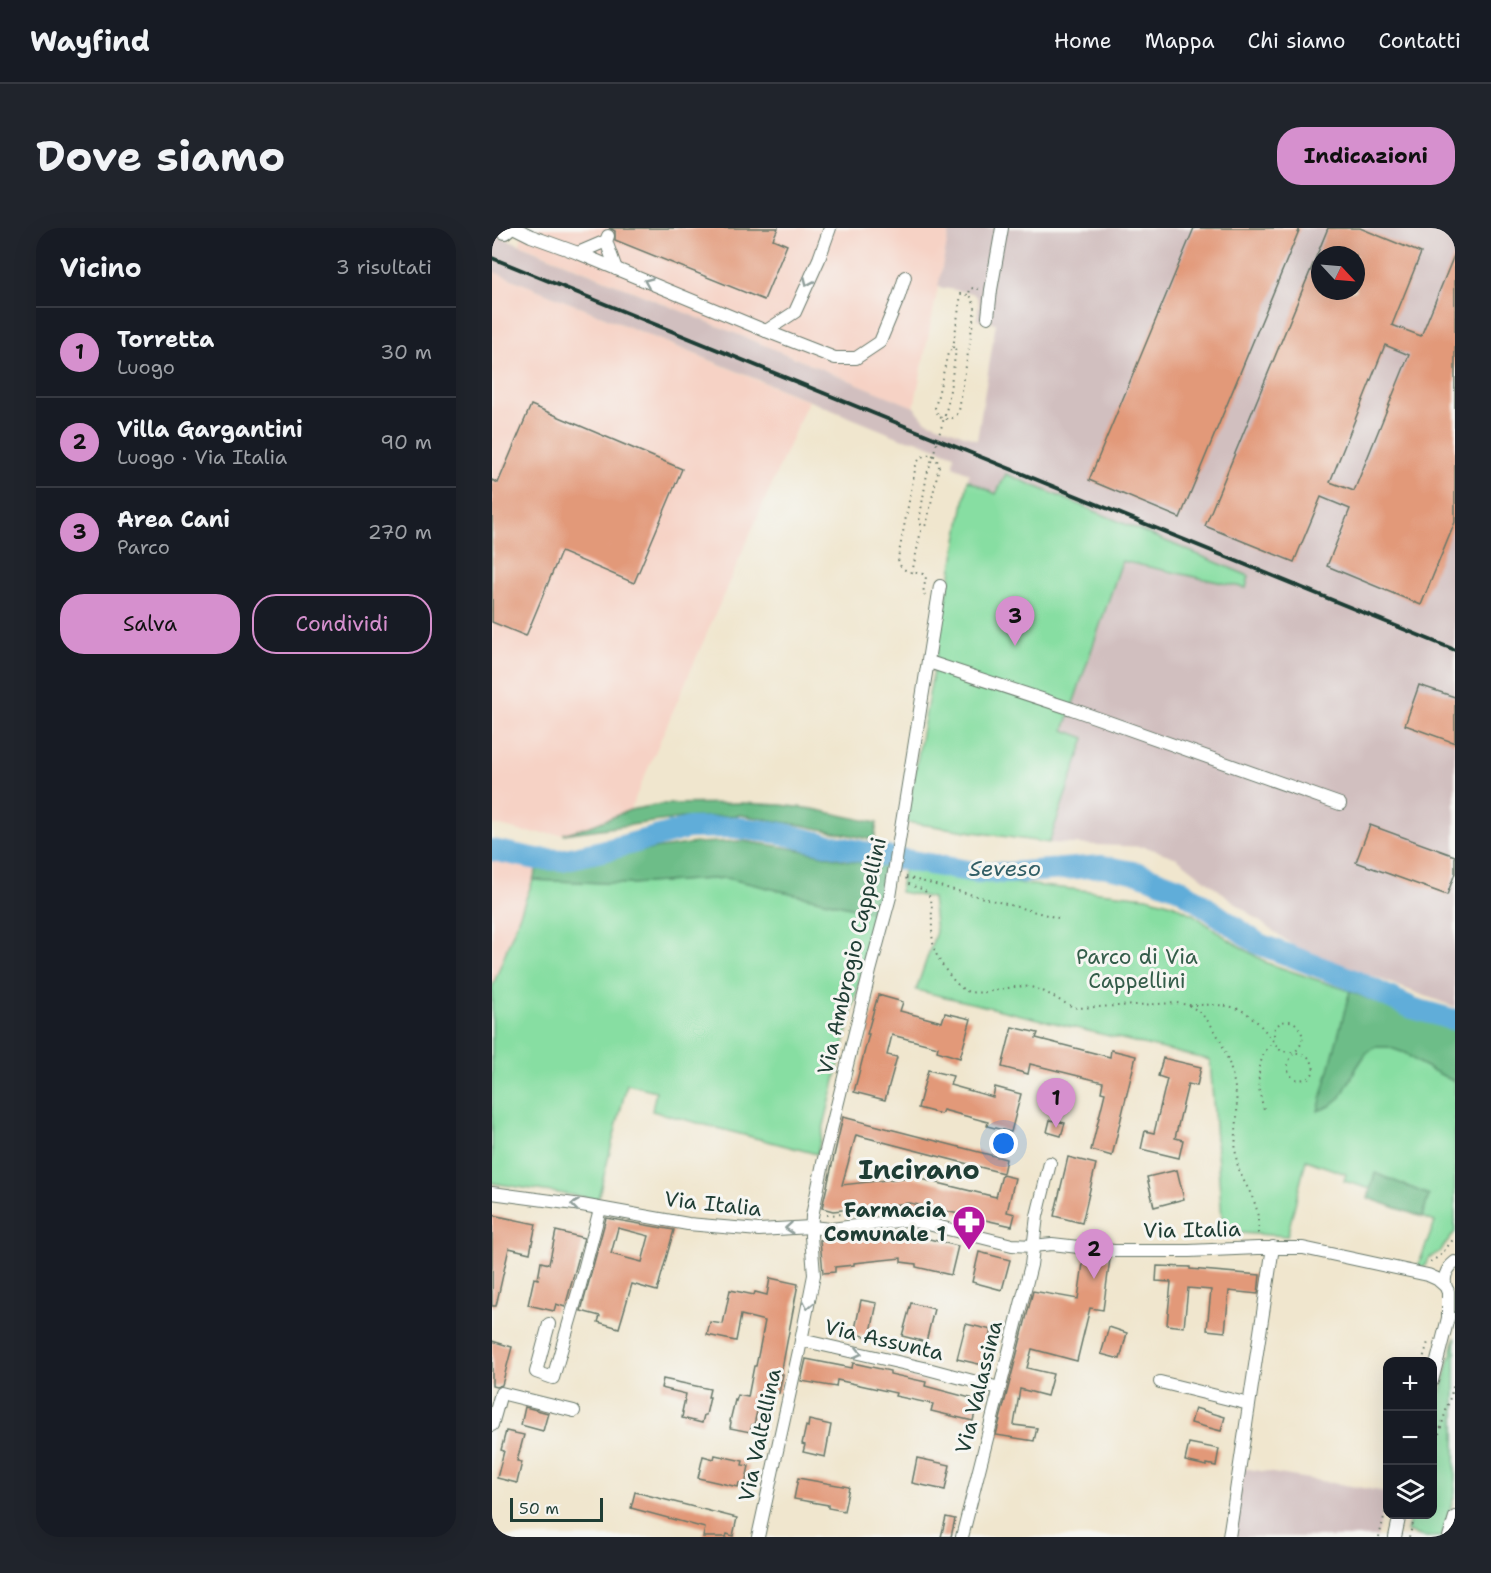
<!DOCTYPE html>
<html lang="it">
<meta charset="utf-8">
<style>
:root{--surface:#171b24;--page:#20242c;--text:#f1f3f6;--muted:#9ea1a6;--line:#363941;--accent:#d690ce}
body{margin:0;font-family:"Shantell Sans",sans-serif;background:var(--page);color:var(--text)}
.controls{position:absolute;right:18px;bottom:18px;display:grid;overflow:hidden;border-radius:12px;box-shadow:0 6px 24px #0002}
.controls button{width:54px;height:54px;display:grid;place-items:center;padding:0;border:0;border-bottom:2px solid var(--line);background:var(--surface);color:var(--text);font:30px sans-serif}
.compass{position:absolute;left:819px;top:18px;width:54px;height:54px;border-radius:50%;background:var(--surface);box-shadow:0 6px 24px #0002;rotate:116deg}
.scale{position:absolute;left:18px;bottom:15px;width:93px;box-sizing:border-box;padding-left:6px;border:3px solid #1f3d34;border-top:0;font-size:16px;line-height:21px;white-space:nowrap;color:#1f3d34;-webkit-text-stroke:4px #f6f6f2;paint-order:stroke}
.you{position:absolute;left:512px;top:916px;width:21px;height:21px;margin:-15px;border:4px solid #fff;border-radius:50%;background:#1a73e8;box-shadow:0 0 0 9px #1a73e833}
.badge{display:grid;place-items:center;width:39px;height:39px;border-radius:50%;background:var(--accent);color:#111;font-size:20px;font-weight:700}
.pin{position:absolute;translate:-50% -50px;filter:drop-shadow(0 2px 3px #0008)}
.pin::after{content:'';position:absolute;top:32px;width:21px;height:18px;background:inherit;clip-path:polygon(0 0,100% 0,50% 100%)}
.list{margin:0;padding:0;list-style:none}
h2{display:flex;justify-content:space-between;align-items:center;height:78px;margin:0;padding:0 24px;font-size:26px}
h2 small{font-size:20px;font-weight:400;color:var(--muted)}
.list li{display:grid;grid-template-columns:39px 1fr auto;gap:18px;align-items:center;box-sizing:border-box;height:90px;padding:0 24px;border-top:2px solid var(--line)}
.list b{display:block;font-size:22px;white-space:nowrap}
.list p{margin:0;font-size:20px;white-space:nowrap;color:var(--muted)}
.list em{font-size:20px;font-style:normal;color:var(--muted)}
.actions{display:flex;gap:12px;padding:18px 24px}
.actions a{flex:1;padding:14px 0;border:2px solid var(--accent);border-radius:24px;text-align:center;font-size:21px;color:var(--accent)}
.actions .main{background:var(--accent);color:#111}
.icon{flex:none;width:33px;height:33px;fill:none;stroke:currentColor;stroke-width:2;stroke-linecap:round;stroke-linejoin:round}
.map{position:relative;flex:none;width:963px;height:1309px;overflow:hidden;border-radius:24px}
header{display:flex;align-items:center;gap:36px;box-sizing:border-box;height:84px;padding:0 30px;background:var(--surface);border-bottom:2px solid var(--line)}
header strong{font-size:28px}
nav{display:flex;gap:33px;margin-inline-start:auto;font-size:21px}
.intro{display:flex;align-items:center;justify-content:space-between;box-sizing:border-box;height:144px;padding:0 36px}
h1{margin:0;font-size:42px}
.button{padding:15px 27px;border-radius:24px;background:var(--accent);color:#111;font-size:21px;font-weight:700}
main{display:flex;gap:36px;padding:0 36px}
aside{flex:1;background:var(--surface);border-radius:24px;box-shadow:0 6px 24px #0002}
.map>svg:first-child{display:block}
.built{fill:#f6d2c5}
.industrial{fill:#d1bfbf;fill-rule:evenodd}
.green{fill:#87dea2;stroke:#538e6b;stroke-width:1.5}
.forest{fill:#6dbd88;stroke:#467d5e;stroke-width:1.5}
.lines{fill:none;stroke-linecap:round;stroke-linejoin:round}
.river{stroke:#60add9;stroke-width:22}
.building{fill:#e29979;fill-rule:evenodd}
.minor-casing{stroke:#68786a;stroke-width:14}
.path{stroke:#68786a;stroke-width:2;stroke-dasharray:1.5 4.5;stroke-linecap:butt}
.minor{stroke:#fff;stroke-width:12}
.rail{stroke:#1f3d34;stroke-width:4}
.path-bridge{stroke:#68786a;stroke-width:2;stroke-dasharray:1.5 4.5;stroke-linecap:butt}
.oneway{stroke:#8f9e9a}
.labels{text-anchor:middle;stroke-width:6;stroke-linejoin:round;paint-order:stroke}
.street-label{font-size:21px;fill:#1f3d34;stroke:#f6f6f2}
.park-label{font-size:21px;fill:#345d4a;stroke:#f6f6f2}
.poi-label{font-size:21px;font-weight:bold;fill:#1f3d34;stroke:#f6f6f2;text-anchor:end}
.water-label{font-size:22px;font-style:italic;fill:#325f66;stroke:#f6f6f2}
.district-label{font-size:27px;font-weight:bold;fill:#1f3d34;stroke:#f6f6f2}
</style>
<header>
<strong>Wayfind</strong>
<nav><a>Home</a><a>Mappa</a><a>Chi siamo</a><a>Contatti</a></nav>
</header>
<div class="intro"><h1>Dove siamo</h1><a class="button">Indicazioni</a></div>
<main>
<aside>
<h2>Vicino<small>3 risultati</small></h2>
<ul class="list">
<li><span class="badge">1</span><div><b>Torretta</b><p>Luogo</p></div><em>30 m</em></li>
<li><span class="badge">2</span><div><b>Villa Gargantini</b><p>Luogo · Via Italia</p></div><em>90 m</em></li>
<li><span class="badge">3</span><div><b>Area Cani</b><p>Parco</p></div><em>270 m</em></li>
</ul>
<div class="actions"><a class="main">Salva</a><a>Condividi</a></div>
</aside>
<div class="map">
<svg width="963" height="1309" viewBox="0 0 963 1309">
<rect width="100%" height="100%" fill="#f6f6f2"/>
<filter id="ink" filterUnits="userSpaceOnUse"><feTurbulence type="fractalNoise" baseFrequency=".0167" numOctaves="2"/><feDisplacementMap in="SourceGraphic" scale="12" xChannelSelector="R" yChannelSelector="G"/><feConvolveMatrix kernelMatrix="1 2 1 2 8 2 1 2 1" color-interpolation-filters="sRGB"/></filter>
<filter id="wash" filterUnits="userSpaceOnUse"><feTurbulence type="fractalNoise" baseFrequency=".008" numOctaves="4" result="noise"/><feDisplacementMap in="SourceGraphic" scale="24" xChannelSelector="R" yChannelSelector="G"/><feGaussianBlur stdDeviation="1.35" result="paint"/><feColorMatrix in="noise" values="0 0 0 0 0 0 0 0 0 0 0 0 0 0 0 0 0 1.4 0 .05"/><feComposite in="paint" operator="in"/></filter>
<g filter="url(#wash)">
<rect width="100%" height="100%" fill="#f0e6ce"/>
<g class="built">
<path d="M31,0H458L422,179L28,16Z"/>
<path d="M0,43L316,173L138,582L101,597L71,606L32,604L0,596Z"/>
<path d="M0,632L46,638L0,760Z"/>
</g>
<g class="industrial">
<path d="M458,0H963V779L806,721L759,687L685,630L654,619L557,615L593,510L572,503L630,333L754,360L514,246L505,266L476,252L477,245L461,238L462,227L424,212L411,211L0,43V5L422,179L433,192L485,212L504,95L485,92L487,75L485,69L480,65L446,59ZM828,27H864V63H828Z"/>
<path d="M751,1240L895,1264L885,1309H741Z"/>
</g>
<g class="green">
<path d="M514,246L757,348L754,360L630,333L572,502L593,510L557,615L414,594L476,252L504,266Z"/>
<path d="M411,641L503,653L655,669L680,676L702,687L739,713L775,735L858,763L827,882L838,878L859,851L865,839L875,824L883,819H896L913,825L925,834L963,854V1004L948,1023L936,1031L932,1039L926,1038L943,994L930,989L937,967L883,946L879,961L852,953L854,946L814,932L795,1008L731,1004L718,832L424,762L444,704L440,670L408,664Z"/>
<path d="M234,650L384,685L325,926L160,883L164,863L135,856L106,971L0,955V760L41,652L138,656Z"/>
<path d="M963,1109V1265L950,1309H932L915,1304L919,1287L940,1286L941,1198Z"/>
</g>
<g class="forest">
<path d="M250,575L289,577L321,581L385,595L382,612L314,598L249,587L191,590L71,606L101,597L138,582L169,576Z"/>
<path d="M251,613L304,621L352,632L395,639L384,685L234,650L138,656L41,652L46,638L73,637L100,633L161,621L204,615Z"/>
<path d="M858,763C892,778 926,791 963,800V854L925,834L913,825L896,819H883L875,824L865,839L849,869L838,878L826,883Z"/>
<path d="M883,945L937,967L930,989L876,970Z"/>
</g>
<g class="lines">
<path class="river" d="M0,622L45,631L70,632L119,621L196,600L239,599L288,605L333,616L391,628L482,644L517,645L610,638L646,645L688,661L767,716L859,751L920,780L963,792"/>
</g>
<g id="blocks">
<g class="building">
<path d="M117,0H286L281,11L295,17L272,72L123,12V3Z"/>
<path d="M702,0H808L688,290L597,252Z"/>
<path d="M836,0H868L929,25L900,97L929,108L963,25V294L929,377L835,338L858,281L829,269L802,334L713,298ZM828,27H864V63H828ZM893,117L917,127L862,263L838,254Z"/>
<path d="M39,177L190,241L142,355L69,324L34,408L0,394V252L6,255Z"/>
<path d="M927,457L963,469V515L913,497Z"/>
<path d="M878,597L963,628V645L955,667L864,634Z"/>
<path d="M386,767L411,774L408,783L450,794L453,785L479,791L468,830L445,823L446,819L400,807L395,827L405,829L393,872L362,864L377,806H375Z"/>
<path d="M520,799L546,805L544,810L618,829L619,822L644,828L620,928L599,922L613,865L609,864L611,854L538,836L536,846L510,839Z"/>
<path d="M671,830L709,839L705,858L696,856L683,910L691,912L687,930L649,921L653,903L662,905L675,851L666,848Z"/>
<path d="M436,842L461,848L458,857L501,869L503,859L529,866L519,904L495,898L496,894L451,882L449,886L426,880Z"/>
<path d="M351,889L514,931L511,945L364,907L350,957L421,949L504,969L510,947L523,950L515,984L523,986L520,998L418,975L341,983L330,980Z"/>
<path d="M558,892L573,895L569,908L555,904Z"/>
<path d="M576,929L604,936L590,995L562,988Z"/>
<path d="M685,942L692,971L662,979L655,949Z"/>
<path d="M0,987L44,996L38,1025L17,1020L4,1078H0Z"/>
<path d="M114,990L182,1002L165,1063L140,1056L127,1100L106,1094L108,1088L89,1083ZM126,1000L157,1008L150,1034L119,1026Z"/>
<path d="M64,1003L92,1010L73,1079L64,1076L62,1083L36,1077L42,1050L46,1051L49,1034L57,1036Z"/>
<path d="M417,1006L466,1018L459,1047L424,1039V1036L409,1034V1030L362,1035V1037L343,1039V1044L331,1045L328,1012L359,1009L360,1012Z"/>
<path d="M487,1024L518,1032L510,1062L480,1054Z"/>
<path d="M592,1028L618,1031L611,1082L598,1080L585,1133L540,1121L535,1140L561,1146L555,1168L528,1161L522,1197L545,1200L542,1213L504,1207L541,1063L586,1071Z"/>
<path d="M665,1038L698,1039V1041L768,1047L766,1066L737,1063L733,1104L715,1102L719,1062L696,1060L692,1099L675,1097L679,1054L664,1053Z"/>
<path d="M278,1050L306,1056L289,1146H291L287,1165L270,1161L262,1197H260L258,1204L238,1200L239,1194L238,1193L243,1172L244,1173L246,1167L256,1169L262,1138H264L273,1093L249,1087L244,1113L215,1107L218,1094L231,1096L238,1062L262,1067L263,1064L275,1067Z"/>
<path d="M369,1072L385,1075L378,1109L362,1106Z"/>
<path d="M419,1075L442,1081L434,1114L410,1108Z"/>
<path d="M474,1096L500,1102L491,1137L465,1131Z"/>
<path d="M617,1099L635,1105L628,1131L609,1126Z"/>
<path d="M0,1113L20,1119L10,1157L4,1159L0,1158Z"/>
<path d="M314,1131L360,1140L361,1135L398,1143V1146L434,1154L433,1158L486,1172L481,1193L439,1183L441,1176L403,1168L404,1165L345,1152L344,1159L309,1153Z"/>
<path d="M171,1151L218,1161L216,1169H218L214,1187H212L210,1195L190,1190L191,1184H190L194,1166L169,1160Z"/>
<path d="M33,1179L56,1185L51,1203L29,1197Z"/>
<path d="M703,1180L733,1189L729,1203L699,1195Z"/>
<path d="M317,1192L339,1197L333,1229L311,1224L313,1217L310,1216L314,1198L316,1199Z"/>
<path d="M14,1203L32,1207L25,1233L30,1234L25,1255L5,1250L12,1223L9,1222Z"/>
<path d="M697,1215L727,1221L724,1238L715,1236V1238L693,1233Z"/>
<path d="M223,1227L251,1233L250,1237L257,1238L253,1257L247,1255L246,1259L206,1250L211,1228L222,1231Z"/>
<path d="M425,1230L458,1237L453,1262L420,1255Z"/>
<path d="M306,1250L357,1259L352,1283L336,1280V1277L302,1271Z"/>
<path d="M143,1264L245,1290L241,1308L235,1306L234,1309H211L213,1300L139,1280Z"/>
<path d="M454,1289L463,1291L459,1309H449Z"/>
</g>
</g>
</g>
<g filter="url(#ink)">
<use href="#blocks" fill-opacity="0" stroke="#68786a" stroke-width="1.5"/>
<g class="lines">
<g class="minor-casing">
<g id="minor">
<path d="M0,0L13,5L19,0"/>
<path d="M23,0L39,8L86,25L274,103L303,84L327,31L338,0"/>
<path d="M114,13L124,41"/>
<path d="M86,25L114,13L116,8"/>
<path d="M496,89L499,62L510,0"/>
<path d="M274,103L343,130H364L388,114L407,68L413,49"/>
<path d="M437,434L580,481L848,576"/>
<path d="M0,965L90,977L196,996L267,1002L319,999L339,1001L413,992L428,994L520,1017L541,1018L560,1016L622,1023H697L766,1020H811L936,1047L945,1051L953,1058"/>
<path d="M955,1062C950,1051 954,1041 963,1034"/>
<path d="M57,1096L44,1144L61,1150L87,1061L108,981"/>
<path d="M309,1112L432,1140L507,1160"/>
<path d="M940,1153L956,1090V1063"/>
<path d="M668,1154L757,1176"/>
<path d="M0,1197L9,1165L82,1183"/>
<path d="M266,1309L307,1123L322,1047L319,1008L320,988L331,935L378,743L398,669L448,358"/>
<path d="M470,1309L539,1037L545,988L558,935"/>
<path d="M737,1309L781,1019"/>
<path d="M903,1309L908,1286"/>
<path d="M957,1309L963,1289"/>
</g>
</g>
<g class="path">
<path d="M461,120L469,66L477,67"/>
<path d="M453,187L456,175L464,122L461,120L456,125L443,180L447,189C456,193 463,191 467,183L483,80L480,70L477,67L478,60L487,61"/>
<path d="M420,345L430,298"/>
<path d="M433,368L431,365L434,349L431,346C419,344 407,344 406,330L424,237C428,228 435,224 444,229L447,238L435,294L433,298H430L427,294L435,246L439,234"/>
<path d="M414,649L566,690"/>
<path d="M414,650L417,656C429,662 432,659 439,671C441,687 438,708 443,723C447,734 466,763 478,764C498,767 518,756 538,759C555,762 568,775 585,780L685,775C689,776 694,776 698,778C729,794 744,848 745,879C746,898 741,915 745,934C748,950 758,961 763,976C767,986 766,998 766,1008"/>
<path d="M697,777C711,777 726,776 740,779C762,784 775,806 789,823C796,824 806,824 813,827C821,831 826,845 816,850C815,851 807,852 806,852C802,850 797,848 796,842C793,824 820,819 807,800C805,796 801,793 796,793C790,793 787,796 783,799C782,804 782,810 781,814C779,818 774,821 772,825C764,844 766,863 772,881"/>
<path d="M335,987L353,986"/>
<path d="M938,1034L948,1028L963,1009"/>
<path d="M930,1134L937,1111"/>
<path d="M940,1229L963,1153"/>
<path d="M887,1309L896,1273"/>
<path d="M917,1309L924,1286"/>
</g>
<use href="#minor" class="minor"/>
<path class="rail" d="M0,30C321,160 642,292 963,422"/>
<path class="path-bridge" d="M439,234L453,187"/>
</g>
<defs><path id="oneway-chevron" d="M-2-3.5L2.5 0L-2 3.5" fill="none" stroke-width="1.6" stroke-linecap="round" stroke-linejoin="round" transform="scale(1.5)"/></defs>
<g class="oneway">
<use href="#oneway-chevron" transform="translate(156 54) rotate(-157)"/>
<use href="#oneway-chevron" transform="translate(316 54) rotate(114)"/>
<use href="#oneway-chevron" transform="translate(83 977) rotate(-172)"/>
<use href="#oneway-chevron" transform="translate(297 1000) rotate(176)"/>
<use href="#oneway-chevron" transform="translate(316 1077) rotate(101)"/>
<use href="#oneway-chevron" transform="translate(366 1125) rotate(13)"/>
</g>
</g>
<defs>
<g id="pharmacy-pin" transform="scale(1.725)"><path d="M0 17L-7.5 6A9.5 9.5 0 1 1 7.5 6Z" fill="#b5179e" stroke="#f6f6f2"/><path d="M-2-6h4v4h4v4h-4v4h-4v-4h-4v-4h4Z" fill="#fff"/></g>
</defs>
<g fill-rule="evenodd">
<use href="#pharmacy-pin" x="477" y="994"/>
</g>
<g class="labels">
<g class="street-label">
<text transform="translate(360 728) rotate(-77)" y="7">Via Ambrogio Cappellini</text>
<text transform="translate(221 976) rotate(6)" y="7">Via Italia</text>
<text transform="translate(700 1002) rotate(-1)" y="7">Via Italia</text>
<text transform="translate(392 1112) rotate(13)" y="7">Via Assunta</text>
<text transform="translate(487 1159) rotate(-76)" y="7">Via Valassina</text>
<text transform="translate(268 1207) rotate(-78)" y="7">Via Valtellina</text>
</g>
<g class="park-label">
<text x="645" y="736">Parco di Via<tspan x="645" dy="24">Cappellini</tspan></text>
</g>
<g class="poi-label">
<text x="454" y="989">Farmacia<tspan x="454" dy="24">Comunale 1</tspan></text>
</g>
<g class="water-label">
<text x="513" y="648">Seveso</text>
</g>
<g class="district-label">
<text x="427" y="951">Incirano</text>
</g>
</g>
</svg>
<div class="controls">
<button>+</button>
<button>−</button>
<button><svg class="icon" aria-label="layers" viewBox="0 0 24 24"><path d="M12 4l9 5-9 5-9-5zM3 14l9 5 9-5"/></svg></button>
</div>
<svg class="compass" viewBox="-18 -18 36 36"><path d="M0-13l5 13h-10z" fill="#e53935"/><path d="M0 13l5-13h-10z" fill="#9ea1a6"/></svg>
<div class="scale">50 m</div>
<div class="you"></div>
<div class="pin badge" style="left:564px;top:900px">1</div>
<div class="pin badge" style="left:602px;top:1051px">2</div>
<div class="pin badge" style="left:523px;top:418px">3</div>
</div>
</main>
